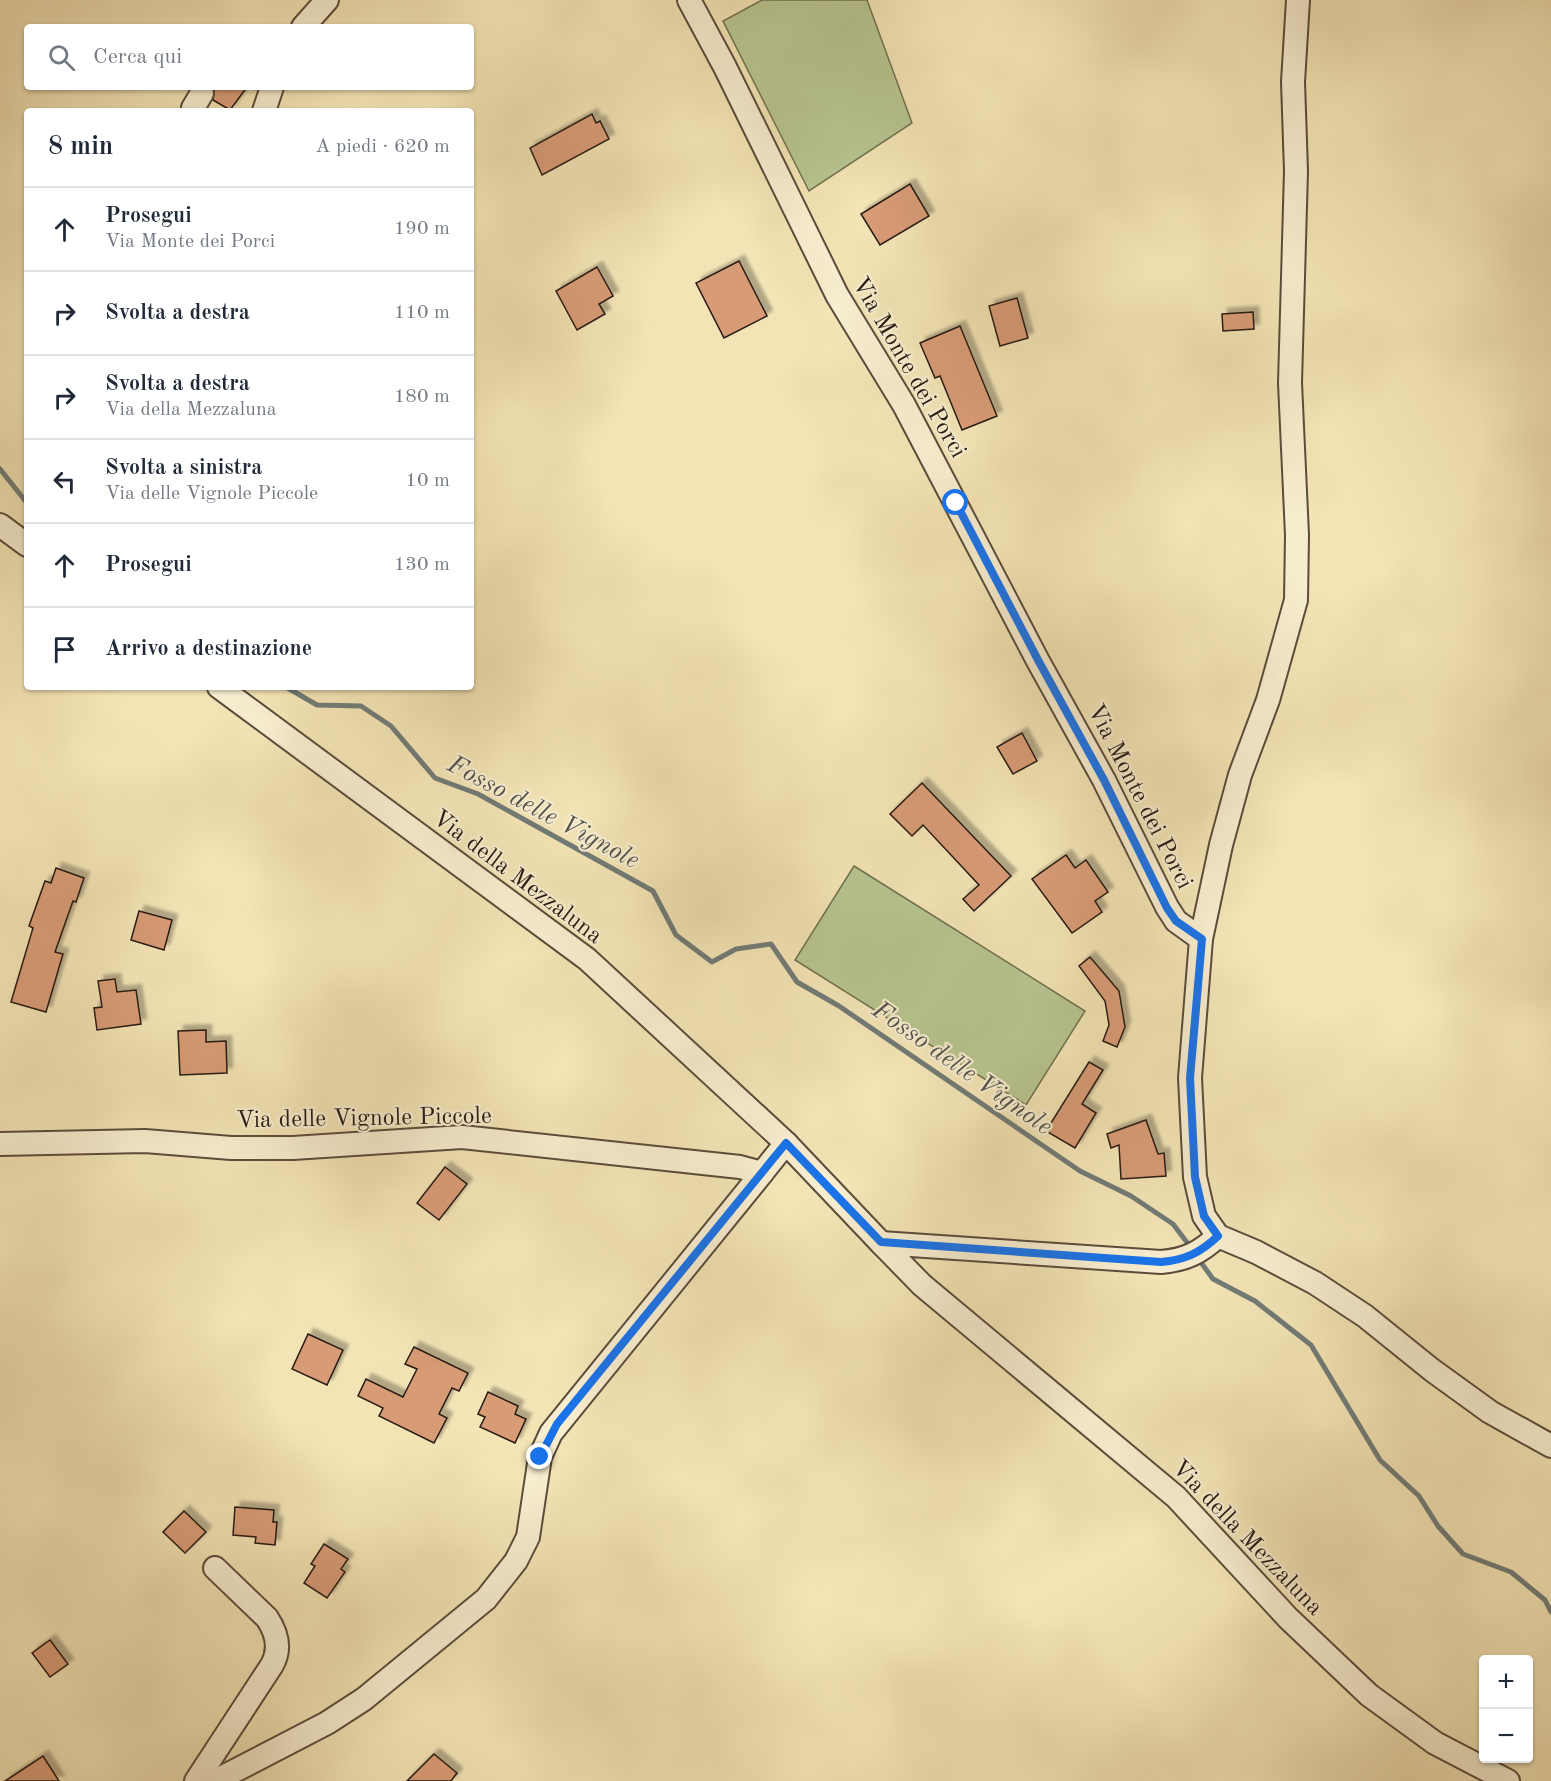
<!DOCTYPE html>
<html lang="it">
<meta charset="utf-8">
<style>
:root{--surface:#fff;--page:#f2f2f3;--text:#1f2937;--muted:#747a83;--line:#e0e1e3}
body{margin:0;font-family:"Old Standard TT",serif;background:var(--page);color:var(--text)}
.controls{position:absolute;right:18px;bottom:18px;display:grid;overflow:hidden;border-radius:6px;box-shadow:0 2px 4px #0004}
.controls button{width:54px;height:54px;display:grid;place-items:center;padding:0;border:0;border-bottom:2px solid var(--line);background:var(--surface);color:var(--text);font:30px sans-serif}
.stop{position:absolute;width:18px;height:18px;margin:-14px;border:4px solid #1a73e8;border-radius:50%;background:#fff}
.stop.end{background:#1a73e8;border-color:#fff;box-shadow:0 2px 6px #0008}
.list{margin:0;padding:0;list-style:none}
h2{display:flex;justify-content:space-between;align-items:center;height:78px;margin:0;padding:0 24px;font-size:26px}
h2 small{font-size:20px;font-weight:400;color:var(--muted)}
.list li{display:grid;grid-template-columns:39px 1fr auto;gap:18px;align-items:center;box-sizing:border-box;height:84px;padding:0 24px;border-top:2px solid var(--line)}
.list b{display:block;font-size:22px;white-space:nowrap}
.list p{margin:0;font-size:20px;white-space:nowrap;color:var(--muted)}
.list em{font-size:20px;font-style:normal;color:var(--muted)}
.icon{flex:none;width:33px;height:33px;fill:none;stroke:currentColor;stroke-width:2;stroke-linecap:round;stroke-linejoin:round}
.map{position:relative;flex:none;width:1551px;height:1781px;overflow:hidden}
.search{position:absolute;background:var(--surface);box-shadow:0 2px 4px #0004;left:24px;top:24px;width:450px;height:66px;display:flex;align-items:center;gap:15px;box-sizing:border-box;padding:0 21px;border-radius:6px;color:var(--muted);font-size:22px}
.panel{position:absolute;background:var(--surface);box-shadow:0 2px 4px #0004;left:24px;top:108px;width:450px;height:582px;border-radius:6px}
.map>svg:first-child{display:block}
.green{fill:#b7c590;stroke:#707051;stroke-width:1.5}
.lines{fill:none;stroke-linecap:round;stroke-linejoin:round}
.stream{stroke:#717b76;stroke-width:5}
.building{fill:#d79b76;stroke:#281a12;stroke-width:1.5;filter:url(#shadow)}
.minor-casing{stroke:#5b4c3b;stroke-width:26}
.minor{stroke:#f7edcf;stroke-width:22}
.route{stroke:#1a73e8;stroke-width:8}
.labels{text-anchor:middle;stroke-width:4.5;stroke-linejoin:round;paint-order:stroke}
.street-label{font-size:24px;fill:#281a12;stroke:#f7edcf}
.water-label{font-size:26px;font-style:italic;fill:#52534c;stroke:#f7edcf}
</style>
<div class="map">
<svg width="1551" height="1781" viewBox="0 0 1551 1781">
<defs>
<filter id="shadow"><feDropShadow dx="5.5" dy="-5.5" stdDeviation="1.5" flood-color="#0004"/></filter>
</defs>
<rect width="100%" height="100%" fill="#f3e4b5"/>
<filter id="stains"><feTurbulence type="fractalNoise" baseFrequency=".00333" numOctaves="4"/><feColorMatrix values="0 0 0 0 .2 0 0 0 0 .09 0 0 0 0 .02 0 0 0 .5 -.17"/></filter>
<radialGradient id="worn" r=".72"><stop offset=".6" stop-color="#630" stop-opacity="0"/><stop offset="1" stop-color="#630" stop-opacity=".3"/></radialGradient>
<g class="green">
<path d="M762,0H867L912,123L809,191L723,21Z"/>
<path d="M854,866L1085,1011L1026,1105L795,960Z"/>
</g>
<g class="lines">
<g class="stream">
<path d="M0,469L27,503"/>
<path d="M286,687L317,705L361,706L391,726L435,778L478,794L653,891L676,935L712,962L736,949L771,944L797,982L839,1006L1080,1171L1131,1196L1173,1224L1192,1249"/>
<path d="M1197,1257L1213,1279L1255,1301L1311,1345L1380,1460L1419,1496L1438,1526L1463,1554L1511,1572L1545,1600L1551,1612"/>
</g>
</g>
<g class="building">
<path d="M214,87H247L230,110L213,100Z"/>
<path d="M592,114L596,123L600,121L609,139L542,175L530,148Z"/>
<path d="M910,184L929,216L880,245L861,214Z"/>
<path d="M739,261L767,316L724,338L696,283Z"/>
<path d="M597,267L613,296L599,304L605,314L577,330L556,291Z"/>
<path d="M1017,298L1028,338L1000,346L989,306Z"/>
<path d="M1253,312L1254,329L1223,331L1222,314Z"/>
<path d="M960,326L997,416L962,430L940,376L935,378L920,343Z"/>
<path d="M1022,733L1037,761L1013,774L997,747Z"/>
<path d="M922,783L1011,876L974,911L963,899L979,885L923,825L912,836L890,814Z"/>
<path d="M1066,855L1075,868L1086,860L1108,892L1095,901L1102,912L1072,933L1032,879Z"/>
<path d="M56,868L84,878L76,902L73,901L55,952L63,954L46,1012L11,1002L33,928L29,926L45,881L51,883Z"/>
<path d="M139,911L172,920L164,950L131,940Z"/>
<path d="M1090,957L1119,991L1125,1027L1117,1047L1103,1041L1109,1025L1105,1001L1079,966Z"/>
<path d="M115,979L117,992L136,990L141,1024L97,1030L94,1008L102,1007L98,981Z"/>
<path d="M206,1030V1042L226,1041L227,1073L180,1075L178,1031Z"/>
<path d="M1089,1062L1103,1070L1082,1104L1096,1113L1075,1148L1046,1131Z"/>
<path d="M1146,1120L1158,1154L1164,1153L1166,1176L1121,1179L1119,1145L1111,1148L1107,1134Z"/>
<path d="M445,1167L467,1184L439,1220L417,1203Z"/>
<path d="M308,1334L343,1350L327,1385L292,1369Z"/>
<path d="M414,1347L468,1373L459,1391L452,1388L439,1414L447,1418L434,1443L379,1416L383,1408L358,1396L366,1379L403,1397L417,1369L405,1364Z"/>
<path d="M488,1392L518,1406L515,1414L526,1419L515,1443L480,1427L485,1417L478,1414Z"/>
<path d="M235,1507L274,1510L273,1522H277L275,1545L255,1543L256,1537L233,1535Z"/>
<path d="M184,1511L206,1532L185,1553L163,1532Z"/>
<path d="M324,1544L348,1559L341,1569L345,1572L327,1598L304,1583L315,1566L311,1564Z"/>
<path d="M50,1640L68,1664L50,1677L32,1653Z"/>
<path d="M434,1754L457,1773L451,1781H407Z"/>
<path d="M43,1756L59,1781H5Z"/>
</g>
<g class="lines">
<g class="minor-casing">
<g id="minor">
<path d="M689,0L725,67L837,295L904,405L1038,661L1104,780L1167,907L1176,921L1201,939"/>
<path d="M1298,0L1293,82L1296,171L1290,383L1297,535L1296,600L1268,700L1240,775L1221,845L1201,939L1190,1078L1195,1177L1204,1216L1218,1236L1256,1252L1315,1283L1365,1316L1432,1370L1490,1412L1551,1446"/>
<path d="M303,27L327,0"/>
<path d="M194,111L193,108L202,93"/>
<path d="M264,111L272,87"/>
<path d="M0,525L27,545"/>
<path d="M219,687L587,959L786,1143L881,1243"/>
<path d="M0,1144L145,1141L231,1148H293L462,1137L740,1167L762,1173L786,1143"/>
<path d="M1218,1236C1200,1253 1185,1260 1161,1262L881,1243L922,1285L1176,1497L1288,1618L1369,1695L1435,1743L1508,1781"/>
<path d="M196,1781L272,1665C281,1649 277,1633 267,1618L215,1568"/>
<path d="M215,1781L327,1723L364,1699L486,1599L516,1561L528,1537L540,1457L551,1433L762,1173"/>
</g>
</g>
<use href="#minor" class="minor"/>
</g>
<g class="lines">
<path class="route" d="M540,1457L557,1424L786,1143L881,1242L1161,1262C1185,1260 1200,1253 1218,1236L1204,1216L1195,1177L1190,1078L1202,939L1176,921L1167,908L1104,780L1038,660L956,503"/>
</g>
<g class="labels">
<g class="street-label">
<text transform="translate(910 367) rotate(60)" y="8">Via Monte dei Porci</text>
<text transform="translate(1141 796) rotate(63)" y="8">Via Monte dei Porci</text>
<text transform="translate(518 876) rotate(37)" y="8">Via della Mezzaluna</text>
<text transform="translate(364 1117) rotate(-1)" y="8">Via delle Vignole Piccole</text>
<text transform="translate(1248 1537) rotate(46)" y="8">Via della Mezzaluna</text>
</g>
<g class="water-label">
<text transform="translate(544 811) rotate(28)" y="9">Fosso delle Vignole</text>
<text transform="translate(963 1067) rotate(35)" y="9">Fosso delle Vignole</text>
</g>
</g>
<rect width="100%" height="100%" filter="url(#stains)"/>
<rect width="100%" height="100%" fill="url(#worn)"/>
</svg>
<div class="controls">
<button>+</button>
<button>−</button>
</div>
<div class="stop" style="left:956px;top:503px"></div>
<div class="stop end" style="left:540px;top:1457px"></div>
<div class="search"><svg class="icon" aria-label="search" viewBox="0 0 24 24"><circle cx="10" cy="10" r="6"/><path d="M15 15l6 6"/></svg>Cerca qui</div>
<section class="panel">
<h2>8 min<small>A piedi · 620 m</small></h2>
<ul class="list">
<li><svg class="icon" aria-label="ahead" viewBox="0 0 24 24"><path d="M12 20V5M6 11l6-6 6 6"/></svg><div><b>Prosegui</b><p>Via Monte dei Porci</p></div><em>190 m</em></li>
<li><svg class="icon" aria-label="right" viewBox="0 0 24 24"><path d="M7 20v-9h11M14 6l5 5-5 5"/></svg><div><b>Svolta a destra</b></div><em>110 m</em></li>
<li><svg class="icon" aria-label="right" viewBox="0 0 24 24"><path d="M7 20v-9h11M14 6l5 5-5 5"/></svg><div><b>Svolta a destra</b><p>Via della Mezzaluna</p></div><em>180 m</em></li>
<li><svg class="icon" aria-label="left" viewBox="0 0 24 24"><path d="M17 20v-9H6M10 6l-5 5 5 5"/></svg><div><b>Svolta a sinistra</b><p>Via delle Vignole Piccole</p></div><em>10 m</em></li>
<li><svg class="icon" aria-label="ahead" viewBox="0 0 24 24"><path d="M12 20V5M6 11l6-6 6 6"/></svg><div><b>Prosegui</b></div><em>130 m</em></li>
<li><svg class="icon" aria-label="arrive" viewBox="0 0 24 24"><path d="M6 21V4h12l-3 4 3 4H6"/></svg><div><b>Arrivo a destinazione</b></div></li>
</ul>
</section>
</div>
